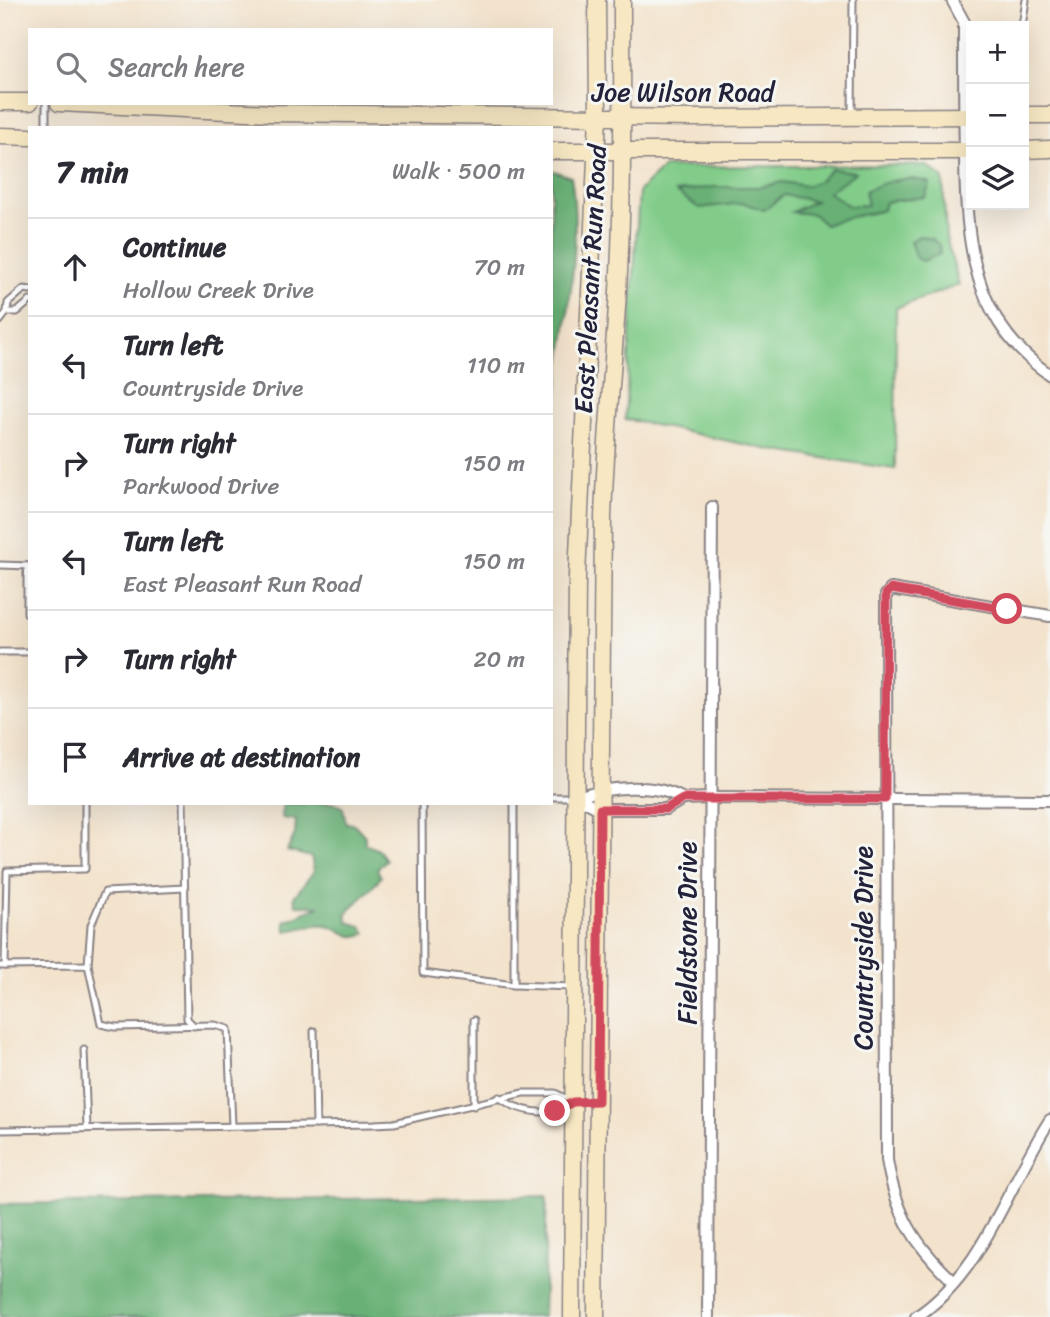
<!DOCTYPE html>
<meta charset="utf-8">
<style>
:root{--surface:#fff;--page:#f2f2f3;--text:#2b2b33;--muted:#7c7c81;--line:#e1e1e2}
body{margin:0;font-family:Sriracha,sans-serif;background:var(--page);color:var(--text)}
.controls{position:absolute;right:21px;top:21px;display:grid;overflow:hidden;border-radius:0px;box-shadow:0 7px 28px #0002}
.controls button{width:63px;height:63px;display:grid;place-items:center;padding:0;border:0;border-bottom:2px solid var(--line);background:var(--surface);color:var(--text);font:35px sans-serif}
.stop{position:absolute;width:21px;height:21px;margin:-16px;border:5px solid #d1495b;border-radius:50%;background:#fff}
.stop.end{background:#d1495b;border-color:#fff;box-shadow:0 2px 7px #0008}
.list{margin:0;padding:0;list-style:none}
h2{display:flex;justify-content:space-between;align-items:center;height:91px;margin:0;padding:0 28px;font-size:30px}
h2 small{font-size:23px;font-weight:400;color:var(--muted)}
.list li{display:grid;grid-template-columns:46px 1fr auto;gap:21px;align-items:center;box-sizing:border-box;height:98px;padding:0 28px;border-top:2px solid var(--line)}
.list b{display:block;font-size:26px;white-space:nowrap}
.list p{margin:0;font-size:23px;white-space:nowrap;color:var(--muted)}
.list em{font-size:23px;font-style:normal;color:var(--muted)}
.icon{flex:none;width:38px;height:38px;fill:none;stroke:currentColor;stroke-width:2;stroke-linecap:round;stroke-linejoin:round}
.map{position:relative;flex:none;width:1050px;height:1317px;overflow:hidden}
.search{position:absolute;background:var(--surface);box-shadow:0 7px 28px #0002;left:28px;top:28px;width:525px;height:77px;display:flex;align-items:center;gap:18px;box-sizing:border-box;padding:0 24px;border-radius:0px;color:var(--muted);font-size:26px}
.panel{position:absolute;background:var(--surface);box-shadow:0 7px 28px #0002;left:28px;top:126px;width:525px;height:679px;border-radius:0px}
.map>svg:first-child{display:block}
.green{fill:#81cc89;stroke:#527762;stroke-width:2}
.forest{fill:#68b075;stroke:#456958;stroke-width:2}
.lines{fill:none;stroke-linecap:round;stroke-linejoin:round}
.lane-casing{stroke:#8a8284;stroke-width:9}
.street-casing{stroke:#8a8284;stroke-width:14}
.secondary-casing{stroke:#8a8284;stroke-width:19}
.lane{stroke:#fff;stroke-width:5}
.street{stroke:#fff;stroke-width:10}
.secondary{stroke:#f7e8c3;stroke-width:16}
.route{stroke:#d1495b;stroke-width:9}
.labels{text-anchor:middle;stroke-width:6;stroke-linejoin:round;paint-order:stroke}
.street-label{font-size:26px;fill:#22223b;stroke:#f6f6f2}
</style>
<div class="map">
<svg width="1050" height="1317" viewBox="0 0 1050 1317">
<rect width="100%" height="100%" fill="#f6f6f2"/>
<filter id="ink" filterUnits="userSpaceOnUse"><feTurbulence type="fractalNoise" baseFrequency=".0143" numOctaves="2"/><feDisplacementMap in="SourceGraphic" scale="14" xChannelSelector="R" yChannelSelector="G"/><feConvolveMatrix kernelMatrix="1 2 1 2 8 2 1 2 1" color-interpolation-filters="sRGB"/></filter>
<filter id="wash" filterUnits="userSpaceOnUse"><feTurbulence type="fractalNoise" baseFrequency=".00686" numOctaves="4" result="noise"/><feDisplacementMap in="SourceGraphic" scale="28" xChannelSelector="R" yChannelSelector="G"/><feGaussianBlur stdDeviation="1.57" result="paint"/><feColorMatrix in="noise" values="0 0 0 0 0 0 0 0 0 0 0 0 0 0 0 0 0 1.4 0 .05"/><feComposite in="paint" operator="in"/></filter>
<g filter="url(#wash)">
<rect width="100%" height="100%" fill="#f3e3cc"/>
<path class="green" d="M926,165L943,178L946,237L959,285L896,308L895,469L771,450L625,419L639,191L664,167Z"/>
<g class="forest">
<path d="M831,169L856,172L828,192L849,206L868,205L865,191C888,180 906,175 930,183L925,197L885,202L883,210C860,217 847,215 825,225L813,214L792,212L815,201L784,195L764,210L744,203L699,208L676,192L714,187H760L782,182L807,186L819,181Z"/>
<path d="M551,170L571,177C584,251 562,334 556,408H551Z"/>
<path d="M919,236L932,239L939,245L940,254L923,261L916,258L910,242Z"/>
<path d="M283,803H334L343,808L346,823L354,824L365,836V844L379,850L386,860L377,869L381,877C370,892 356,901 346,915L348,922L361,926L366,933C348,943 343,927 325,925C314,923 298,930 286,931L285,921L320,906L296,905L294,897L314,871L311,857L287,851L295,834L296,820L282,818Z"/>
<path d="M547,1196L543,1317H0V1204Z"/>
</g>
</g>
<g filter="url(#ink)">
<g class="lines">
<g class="lane-casing">
<g id="lane">
<path d="M1022,26L1026,0"/>
<path d="M46,103V128"/>
<path d="M852,116L853,0"/>
<path d="M7,312H17L30,301"/>
<path d="M0,321L7,312L8,303L24,289L30,290"/>
<path d="M0,565L30,566"/>
<path d="M27,566V613"/>
<path d="M0,652H30"/>
<path d="M551,797H573"/>
<path d="M183,803L187,1019L194,1026"/>
<path d="M422,803L423,973L514,985"/>
<path d="M514,803V985L573,987"/>
<path d="M88,965L91,925L105,892L185,888"/>
<path d="M0,966L88,965L101,1024L115,1027L215,1025L228,1029L232,1126"/>
<path d="M5,966L7,871L85,869V803"/>
<path d="M474,1020V1106"/>
<path d="M314,1031L316,1125"/>
<path d="M84,1050L87,1128"/>
<path d="M499,1097C518,1112 548,1118 570,1104"/>
<path d="M0,1130L374,1124L394,1123L523,1093H555L569,1100"/>
</g>
</g>
<g class="street-casing">
<g id="street">
<path d="M952,0L964,22C964,67 964,111 965,156C966,243 972,321 1050,375"/>
<path d="M576,797L600,809H666L683,799L710,798L1050,800"/>
<path d="M576,797C608,787 654,782 683,799"/>
<path d="M953,1281C914,1244 896,1214 887,1160L886,595L891,589L1050,616"/>
<path d="M708,1317L712,507"/>
<path d="M916,1317C984,1272 1007,1186 1050,1120"/>
</g>
</g>
<g class="secondary-casing">
<g id="secondary">
<path d="M0,102H30"/>
<path d="M59,103L270,113L694,118L971,116"/>
<path d="M1024,115H1050"/>
<path d="M0,136L30,137"/>
<path d="M1024,150L1050,149"/>
<path d="M551,151H971"/>
<path d="M572,1317L577,576L598,116L597,0"/>
<path d="M596,1317L603,519C605,453 611,387 616,321C624,215 622,107 622,0"/>
</g>
</g>
<use href="#lane" class="lane"/>
<use href="#street" class="street"/>
<use href="#secondary" class="secondary"/>
</g>
</g>
<g class="lines" filter="url(#ink)">
<path class="route" d="M555,1111L573,1102L598,1101L600,809H666L683,799H885L886,594L891,589L1007,609"/>
</g>
<g class="labels">
<g class="street-label">
<text x="683" y="101">Joe Wilson Road</text>
<text transform="translate(590 279) rotate(-87)" y="9">East Pleasant Run Road</text>
<text transform="translate(687 933) rotate(-90)" y="9">Fieldstone Drive</text>
<text transform="translate(863 948) rotate(-90)" y="9">Countryside Drive</text>
</g>
</g>
</svg>
<div class="controls">
<button>+</button>
<button>−</button>
<button><svg class="icon" aria-label="layers" viewBox="0 0 24 24"><path d="M12 4l9 5-9 5-9-5zM3 14l9 5 9-5"/></svg></button>
</div>
<div class="stop" style="left:1007px;top:609px"></div>
<div class="stop end" style="left:555px;top:1111px"></div>
<div class="search"><svg class="icon" aria-label="search" viewBox="0 0 24 24"><circle cx="10" cy="10" r="6"/><path d="M15 15l6 6"/></svg>Search here</div>
<section class="panel">
<h2>7 min<small>Walk · 500 m</small></h2>
<ul class="list">
<li><svg class="icon" aria-label="ahead" viewBox="0 0 24 24"><path d="M12 20V5M6 11l6-6 6 6"/></svg><div><b>Continue</b><p>Hollow Creek Drive</p></div><em>70 m</em></li>
<li><svg class="icon" aria-label="left" viewBox="0 0 24 24"><path d="M17 20v-9H6M10 6l-5 5 5 5"/></svg><div><b>Turn left</b><p>Countryside Drive</p></div><em>110 m</em></li>
<li><svg class="icon" aria-label="right" viewBox="0 0 24 24"><path d="M7 20v-9h11M14 6l5 5-5 5"/></svg><div><b>Turn right</b><p>Parkwood Drive</p></div><em>150 m</em></li>
<li><svg class="icon" aria-label="left" viewBox="0 0 24 24"><path d="M17 20v-9H6M10 6l-5 5 5 5"/></svg><div><b>Turn left</b><p>East Pleasant Run Road</p></div><em>150 m</em></li>
<li><svg class="icon" aria-label="right" viewBox="0 0 24 24"><path d="M7 20v-9h11M14 6l5 5-5 5"/></svg><div><b>Turn right</b></div><em>20 m</em></li>
<li><svg class="icon" aria-label="arrive" viewBox="0 0 24 24"><path d="M6 21V4h12l-3 4 3 4H6"/></svg><div><b>Arrive at destination</b></div></li>
</ul>
</section>
</div>
